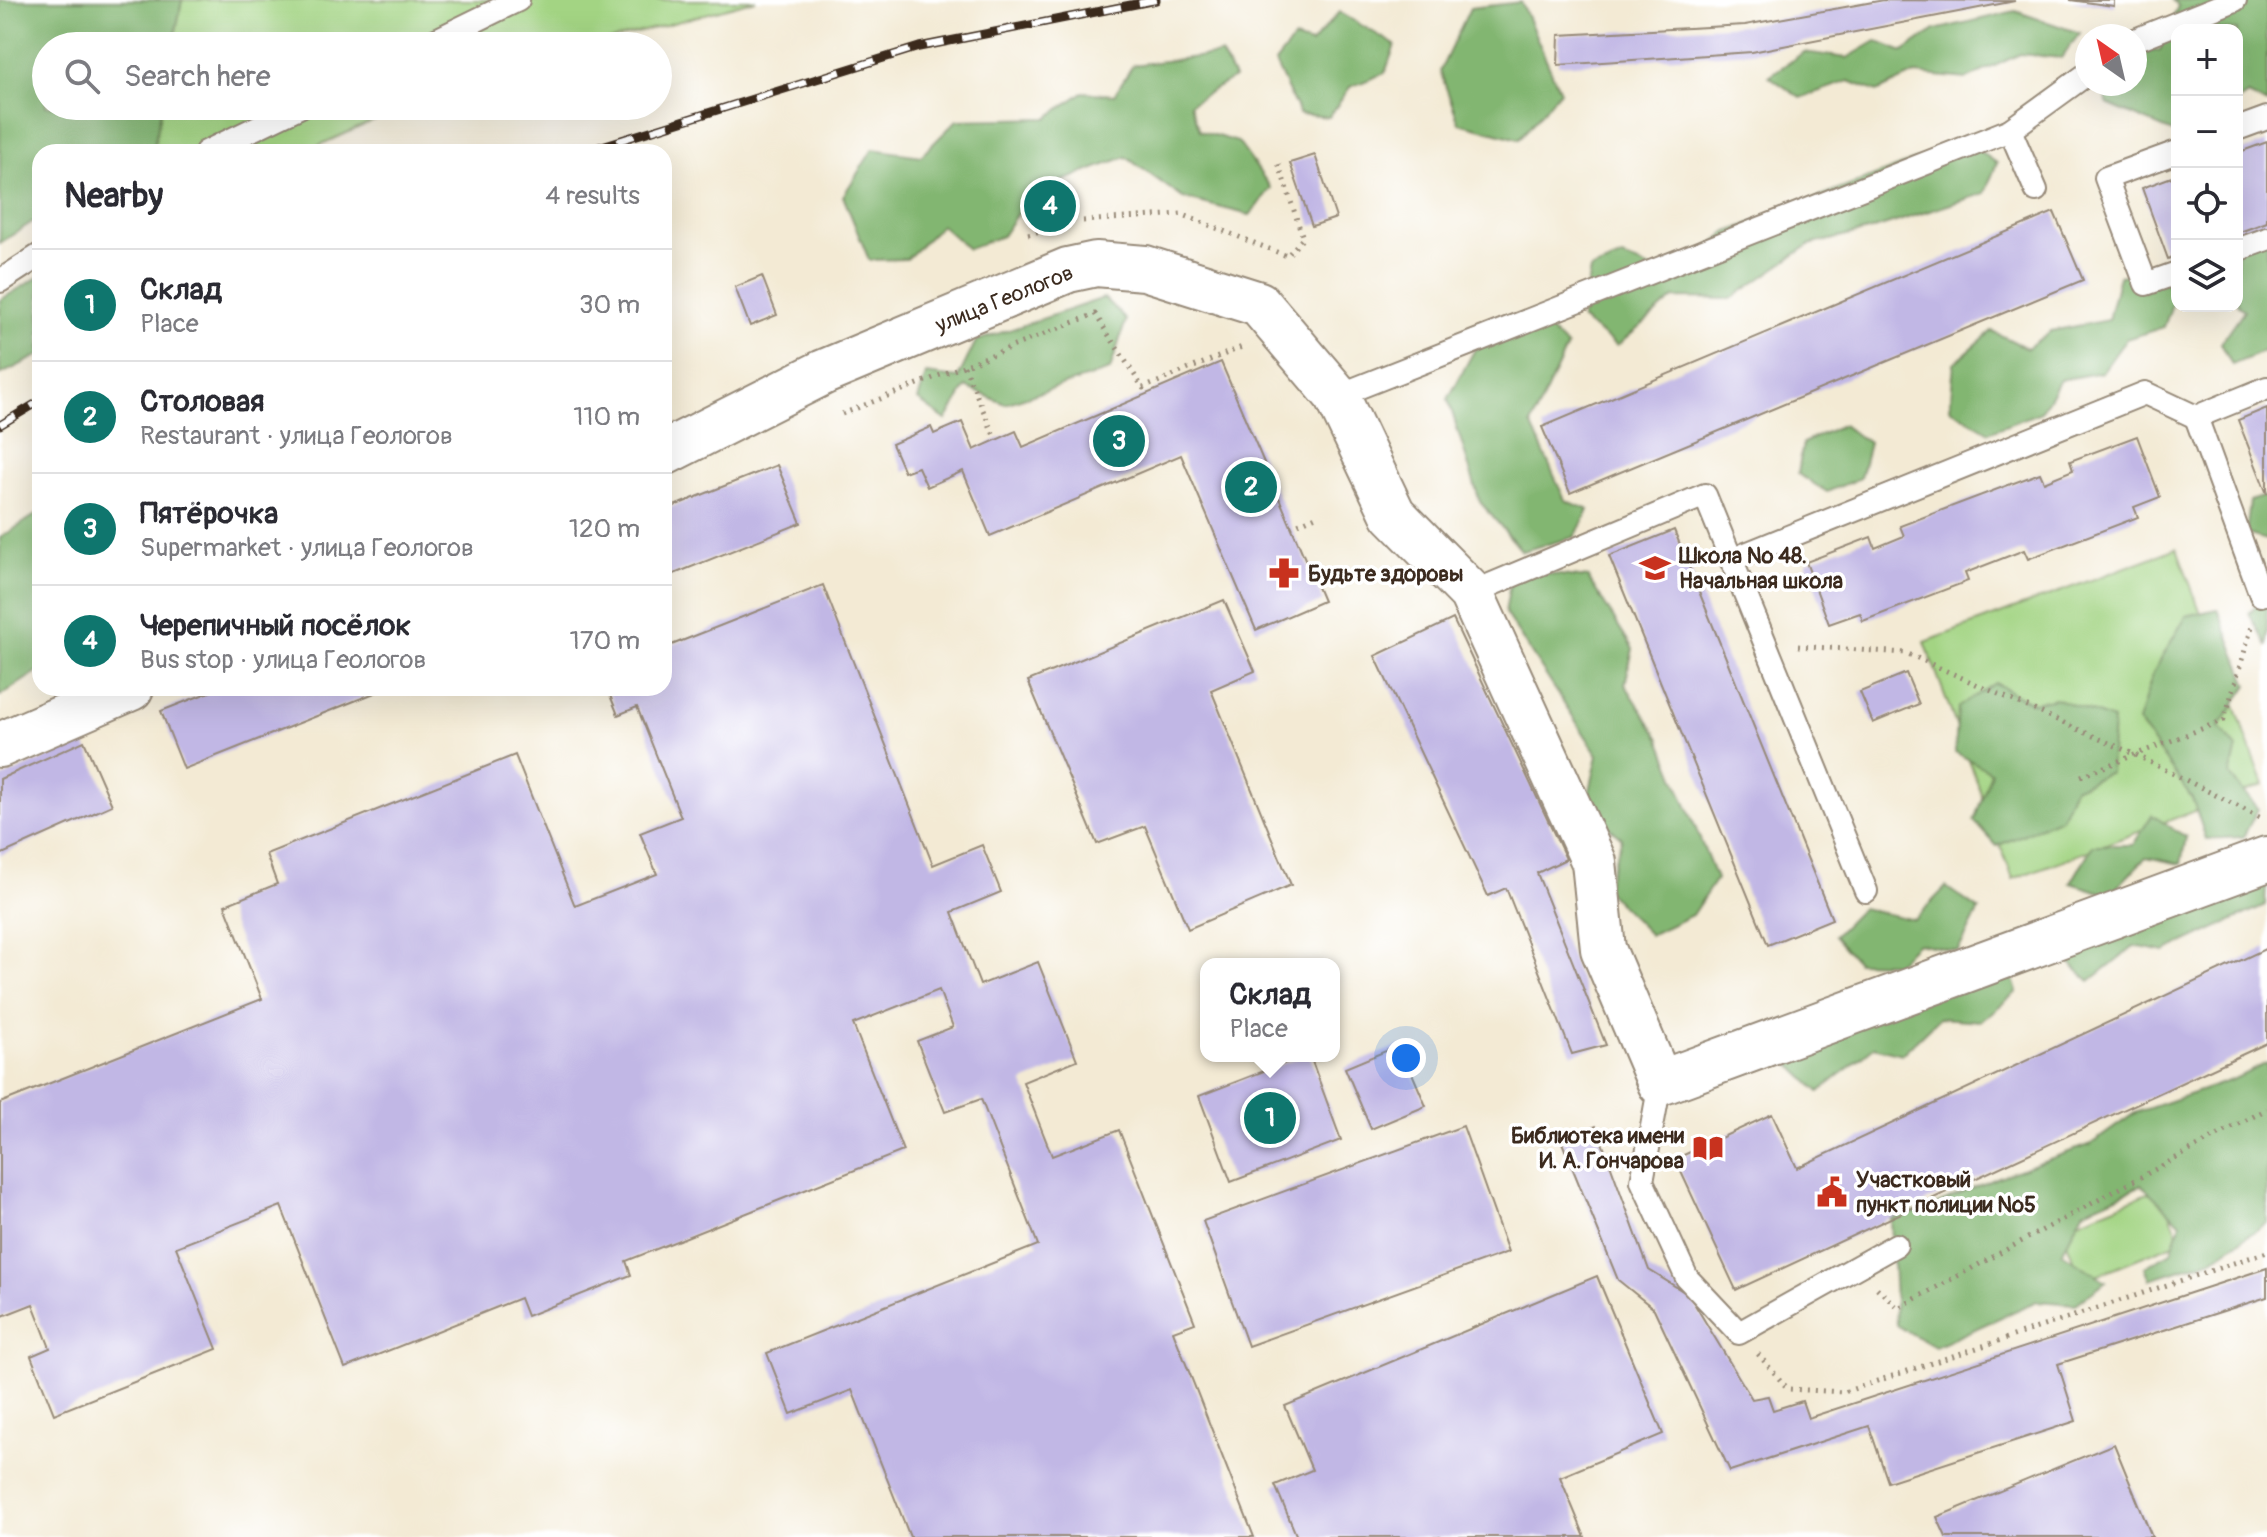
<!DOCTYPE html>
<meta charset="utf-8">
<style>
:root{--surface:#fff;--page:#f7f7f7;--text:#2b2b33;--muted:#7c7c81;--line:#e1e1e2;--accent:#0f766e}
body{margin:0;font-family:Pangolin,sans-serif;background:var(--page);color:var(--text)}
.controls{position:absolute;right:24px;top:24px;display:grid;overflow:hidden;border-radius:16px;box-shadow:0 8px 32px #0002}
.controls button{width:72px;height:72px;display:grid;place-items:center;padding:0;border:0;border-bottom:2px solid var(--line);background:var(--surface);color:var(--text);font:40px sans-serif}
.compass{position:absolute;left:2075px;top:24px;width:72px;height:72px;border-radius:50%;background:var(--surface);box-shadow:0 8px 32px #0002;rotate:326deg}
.you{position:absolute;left:1406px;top:1058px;width:28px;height:28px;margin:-20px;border:6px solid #fff;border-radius:50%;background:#1a73e8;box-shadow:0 0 0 12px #1a73e833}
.badge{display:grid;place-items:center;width:52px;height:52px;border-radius:50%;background:var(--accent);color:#fff;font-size:26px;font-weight:700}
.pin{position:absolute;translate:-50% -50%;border:4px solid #fff;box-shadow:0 2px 8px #0006}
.popup{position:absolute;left:1200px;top:958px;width:140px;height:104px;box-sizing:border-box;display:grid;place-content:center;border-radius:16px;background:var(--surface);filter:drop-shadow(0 2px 6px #0005);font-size:26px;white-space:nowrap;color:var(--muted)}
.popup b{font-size:30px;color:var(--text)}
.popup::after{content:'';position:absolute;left:50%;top:100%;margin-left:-16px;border:16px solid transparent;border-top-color:var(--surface)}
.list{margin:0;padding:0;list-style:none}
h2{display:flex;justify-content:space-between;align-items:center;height:104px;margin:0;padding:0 32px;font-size:34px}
h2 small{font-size:26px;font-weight:400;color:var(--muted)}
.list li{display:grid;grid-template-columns:52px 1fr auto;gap:24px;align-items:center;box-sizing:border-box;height:112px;padding:0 32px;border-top:2px solid var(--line)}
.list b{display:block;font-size:30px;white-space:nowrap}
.list p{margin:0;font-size:26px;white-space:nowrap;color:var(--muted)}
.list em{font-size:26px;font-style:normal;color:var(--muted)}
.icon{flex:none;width:44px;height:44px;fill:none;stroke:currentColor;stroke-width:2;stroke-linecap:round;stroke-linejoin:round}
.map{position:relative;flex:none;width:2267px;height:1537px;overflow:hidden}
.search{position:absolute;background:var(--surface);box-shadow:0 8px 32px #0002;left:32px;top:32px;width:640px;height:88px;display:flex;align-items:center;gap:20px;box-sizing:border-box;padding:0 28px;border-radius:44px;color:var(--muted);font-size:30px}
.panel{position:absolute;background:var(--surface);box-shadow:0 8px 32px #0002;left:32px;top:144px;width:640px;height:552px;border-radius:24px}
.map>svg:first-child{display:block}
.green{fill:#a3d483;stroke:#6f7f50;stroke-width:2}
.forest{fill:#82b671;stroke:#5e7048;stroke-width:2}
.building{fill:#c1b7e5}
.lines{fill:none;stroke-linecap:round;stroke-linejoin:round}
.lane-casing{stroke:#978a79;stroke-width:26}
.street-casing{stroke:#978a79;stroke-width:48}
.path{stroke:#978a79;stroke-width:5;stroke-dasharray:2 6;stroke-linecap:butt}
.lane{stroke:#fff;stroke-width:22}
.street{stroke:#fff;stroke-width:44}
.rail-casing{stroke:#3b2a1e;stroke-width:9}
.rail{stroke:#fff;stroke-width:6;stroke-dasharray:18;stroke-linecap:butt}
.labels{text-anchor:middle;stroke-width:7;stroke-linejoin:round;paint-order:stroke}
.street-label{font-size:22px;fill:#3b2a1e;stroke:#fff}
.poi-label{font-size:22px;font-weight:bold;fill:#3b2a1e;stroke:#fff;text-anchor:start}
</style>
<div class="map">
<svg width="2267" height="1537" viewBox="0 0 2267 1537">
<rect width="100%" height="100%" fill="#fff"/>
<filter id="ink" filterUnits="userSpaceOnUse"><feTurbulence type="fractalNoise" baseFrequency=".0125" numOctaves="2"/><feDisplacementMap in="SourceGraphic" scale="16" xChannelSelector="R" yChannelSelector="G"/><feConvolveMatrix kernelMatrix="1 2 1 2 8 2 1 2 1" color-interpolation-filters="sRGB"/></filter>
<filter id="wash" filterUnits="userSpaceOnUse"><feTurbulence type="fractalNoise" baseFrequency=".006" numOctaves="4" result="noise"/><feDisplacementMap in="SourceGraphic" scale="32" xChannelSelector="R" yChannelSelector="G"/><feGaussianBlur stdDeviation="1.8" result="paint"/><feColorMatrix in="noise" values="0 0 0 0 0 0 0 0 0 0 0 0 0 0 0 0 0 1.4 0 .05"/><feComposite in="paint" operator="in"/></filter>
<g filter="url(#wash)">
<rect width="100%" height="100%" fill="#f3ead4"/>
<g class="green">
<path d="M182,0H756L590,46H173Z"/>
<path d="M162,106H407L304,152H161L154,146Z"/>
<path d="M2177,548L2264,785L2013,879L1925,642Z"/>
<path d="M2160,1188L2181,1241L2082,1281L2061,1228Z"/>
</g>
<g class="forest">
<path d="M0,0H182L173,46H46V106H162L154,146L144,152H40V217L0,243Z"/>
<path d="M2172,0H2267V104L2248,95L2237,102V30H2177V134L2107,104L2105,84H2135V54L2160,50L2178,6Z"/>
<path d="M1521,2L1560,91L1519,139L1459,123L1440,71L1470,8Z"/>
<path d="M2015,11L2080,33L2061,58L2020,54L1967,79L1915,74L1877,92L1849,81L1800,98L1769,76L1804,52L1847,58L1876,41L1903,52L1935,30Z"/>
<path d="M1339,12L1395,45L1385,73L1350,87L1329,117L1299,114L1275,63L1294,39L1311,44Z"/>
<path d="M1221,54L1234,78L1190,104L1200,131L1238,142L1271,188L1250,215L1183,198L1126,157L1031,193L1002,236L968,249L941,225L907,259L869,260L843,196L873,149L921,156L957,120L1047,118L1083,92L1114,95L1133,65Z"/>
<path d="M1965,141L1997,163L1985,193L1868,231L1809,245L1731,299L1674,298L1617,346L1581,319L1590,270L1623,257L1670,278L1726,233Z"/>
<path d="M2267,229V350L2232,365L2221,343L2244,310L2237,305V244Z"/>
<path d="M2153,271L2176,293L2164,327L2126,339L2102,372L2060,380L2041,412L1989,432L1950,408L1954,363L1992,331L2027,348L2051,331L2108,320L2119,276Z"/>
<path d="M40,276V355L0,375V300Z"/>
<path d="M1104,298L1126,320L1110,370L1005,404L966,387L946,420L918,400L926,374L958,378L976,341Z"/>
<path d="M1536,317L1567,347L1531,424L1565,500L1589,510L1575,537L1522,551L1480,502L1448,399L1475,349Z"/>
<path d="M1842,425L1869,443L1860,478L1827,492L1798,474L1803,443Z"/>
<path d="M2267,495V540L2246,534L2250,501Z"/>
<path d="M40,512V670L0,696V538Z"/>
<path d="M1512,570L1588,578L1633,649L1625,684L1660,739L1716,879L1692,915L1650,935L1605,889L1622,838L1586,808L1598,755L1505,613Z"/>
<path d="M2267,593V646L2249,613Z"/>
<path d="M2218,609L2248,685L2219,727L2237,748L2230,776L2258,809L2243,837L2206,839L2192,798L2138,722L2153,673L2186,616Z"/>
<path d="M1995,683L2032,703L2055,698L2113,720L2110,772L2074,788L2061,818L1997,846L1974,821L1991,772L1955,752L1958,707Z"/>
<path d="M2152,815L2186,837L2181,864L2146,857L2110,895L2071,883L2093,845H2133Z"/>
<path d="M2267,863L2265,905L2165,952L2134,946L2090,981L2058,953Z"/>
<path d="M1946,887L1979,910L1958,951L1917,943L1896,963L1857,962L1834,936L1862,908L1914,920Z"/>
<path d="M2011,973L2017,992L1981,1021L1939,1018L1902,1054L1874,1047L1819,1092L1791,1065L1815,1015Z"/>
<path d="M2267,1063V1223L2213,1259L2150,1279L2145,1267L2171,1252L2181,1223L2142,1185L2083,1211L2062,1253L2106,1281L2076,1304L2037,1301L1935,1347L1896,1325L1891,1219L1924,1210L1999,1177L2091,1144L2135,1113L2232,1080Z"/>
</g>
<g id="blocks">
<g class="building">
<path d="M1884,0L2015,1L1752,52L1558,65L1559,35L1745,25Z"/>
<path d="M2070,0H2114V6Z"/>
<path d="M2267,142V222L2237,233V153Z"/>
<path d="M1315,155L1336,218L1312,226L1290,163Z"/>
<path d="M2177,175V255L2168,259L2142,188Z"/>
<path d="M2054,212L2083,280L1570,493L1542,427Z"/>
<path d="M762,276L777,315L750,326L735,287Z"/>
<path d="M1221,362L1323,601L1256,630L1181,455L990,536L963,471L927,487L918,467L904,472L892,444L931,427L934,434L962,422L974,450L1016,431L1023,447Z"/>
<path d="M2267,408V494L2238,420Z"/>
<path d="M2137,436L2160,497L2134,507L2138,517L2028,559L2024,550L1965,573L1968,581L1863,621L1860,613L1829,624L1806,562L1871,537L1875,548L1904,536L1900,526L2040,473L2044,482L2073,470L2070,461Z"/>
<path d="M777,465L801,523L664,578V510Z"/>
<path d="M1674,530L1832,919L1768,945L1609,556Z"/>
<path d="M823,585L933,865L982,845L1001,892L952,912L980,985L1038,962L1077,1060L1023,1082L1052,1156L1119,1130L1195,1323L1173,1331L1254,1537H910L852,1390L791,1414L767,1353L1038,1245L981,1099L945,1112L917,1041L953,1027L939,990L853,1024L903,1151L626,1261L631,1275L527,1316L520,1298L345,1368L281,1206L176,1247L217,1349L54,1414L31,1356L50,1348L33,1304L0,1317V1103L262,999L225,905L277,884L266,854L515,755L575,906L657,874L640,833L681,817L637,707L618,715L607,688H664V648Z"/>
<path d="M1224,600L1255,671L1211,690L1291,885L1188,929L1145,826L1097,844L1028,681Z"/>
<path d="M1453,619L1566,859L1537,873L1606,1045L1572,1054L1506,888L1488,896L1375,656Z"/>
<path d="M1906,673L1919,704L1873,723L1860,692Z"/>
<path d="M220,688H387L184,769L161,711Z"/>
<path d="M84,741L112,805L0,855V779Z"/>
<path d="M2267,948V1043L1736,1290L1675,1159L1772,1114L1797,1168Z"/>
<path d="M1400,1045L1426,1106L1371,1129L1345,1068Z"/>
<path d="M1303,1056H1310L1341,1140L1231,1182L1199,1096Z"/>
<path d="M1463,1126L1508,1252L1248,1346L1203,1221Z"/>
<path d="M1596,1126L1649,1270L1689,1295L1752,1399L1768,1396L1773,1410L1802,1401L1808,1418L2267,1268V1297L2058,1364L2076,1421L1888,1482L1869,1426L1730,1471L1654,1309L1618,1280L1561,1140Z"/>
<path d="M1597,1276L1663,1434L1560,1477L1585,1537H1297L1275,1485L1312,1470L1285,1406Z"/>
<path d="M2114,1444L2152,1537H1946L1937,1517Z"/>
</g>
</g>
</g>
<g filter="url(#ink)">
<use href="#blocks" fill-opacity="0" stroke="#978a79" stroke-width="2"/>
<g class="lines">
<g class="lane-casing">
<g id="lane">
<path d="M2135,40L2235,0"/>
<path d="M424,46L518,0"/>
<path d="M2237,129L2267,118"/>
<path d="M2010,130L2036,190"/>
<path d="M206,152L301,106"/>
<path d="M2177,152L2106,178L2146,284L2177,273"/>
<path d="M2237,250L2267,239"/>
<path d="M0,281L40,255"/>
<path d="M1337,396L2010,130L2087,74"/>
<path d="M2196,417L2261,595L2267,593"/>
<path d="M1731,560L2145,393L2196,417L2267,388"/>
<path d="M1471,593L1705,495L1866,891"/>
<path d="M1660,1083L1642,1181L1687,1278L1739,1333L1896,1245"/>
</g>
</g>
<g class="street-casing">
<g id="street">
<path d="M664,453L824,372L1068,270L1096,264L1145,268L1259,304L1337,396L1393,514L1471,593L1594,862L1603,949L1660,1083L2267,859"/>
<path d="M0,745L131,688"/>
</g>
</g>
<g class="path">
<path d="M1083,221L1181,214L1287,256L1303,238L1277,159"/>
<path d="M1028,234L1062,226"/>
<path d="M964,366L996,440"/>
<path d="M842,414L1095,314L1143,388L1242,347"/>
<path d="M1291,527L1318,515"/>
<path d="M1798,646L1906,653L2136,755L2263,819"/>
<path d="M2081,776L2224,720L2253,623"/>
<path d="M1877,1288L1898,1308L2267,1109"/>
<path d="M1758,1354L1788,1389L1844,1392L2267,1252"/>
</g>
<use href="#lane" class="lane"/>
<use href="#street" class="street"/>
<g class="rail-casing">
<g id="rail">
<path d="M583,152L919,47L1156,0"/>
<path d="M0,425L40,401"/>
</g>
</g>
<use href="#rail" class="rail"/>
</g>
</g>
<defs>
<g id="school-bare" transform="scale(2.4)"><path d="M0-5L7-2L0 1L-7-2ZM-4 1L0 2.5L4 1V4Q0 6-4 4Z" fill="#c8321e" stroke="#fff" stroke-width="2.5" paint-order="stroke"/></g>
<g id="pharmacy-bare" transform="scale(2.4)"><path d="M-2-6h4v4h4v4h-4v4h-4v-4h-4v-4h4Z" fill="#c8321e" stroke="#fff" stroke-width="2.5" paint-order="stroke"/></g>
<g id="library-bare" transform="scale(2.4)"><path d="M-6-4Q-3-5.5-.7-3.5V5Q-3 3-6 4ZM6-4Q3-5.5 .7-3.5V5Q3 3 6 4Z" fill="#c8321e" stroke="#fff" stroke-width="2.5" paint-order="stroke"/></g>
<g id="civic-bare" transform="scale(2.4)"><path d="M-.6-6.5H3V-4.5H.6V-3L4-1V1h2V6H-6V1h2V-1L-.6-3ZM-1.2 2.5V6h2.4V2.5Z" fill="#c8321e" stroke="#fff" stroke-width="2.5" paint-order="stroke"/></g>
</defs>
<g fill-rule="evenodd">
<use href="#school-bare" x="1655" y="568"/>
<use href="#pharmacy-bare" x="1284" y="573"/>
<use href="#library-bare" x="1708" y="1148"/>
<use href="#civic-bare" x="1832" y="1192"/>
</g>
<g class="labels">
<g class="street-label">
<text transform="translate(1004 298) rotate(-22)" y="8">улица Геологов</text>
</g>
<g class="poi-label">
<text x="1679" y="563">Школа № 48.<tspan x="1679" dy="25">Начальная школа</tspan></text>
<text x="1308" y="581">Будьте здоровы</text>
<text x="1684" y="1143" text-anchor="end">Библиотека имени<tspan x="1684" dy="25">И. А. Гончарова</tspan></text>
<text x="1856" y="1187">Участковый<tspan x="1856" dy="25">пункт полиции №5</tspan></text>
</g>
</g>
</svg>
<div class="controls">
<button>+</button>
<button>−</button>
<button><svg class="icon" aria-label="locate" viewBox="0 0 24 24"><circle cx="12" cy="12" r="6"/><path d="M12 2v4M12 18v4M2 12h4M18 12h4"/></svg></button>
<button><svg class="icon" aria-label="layers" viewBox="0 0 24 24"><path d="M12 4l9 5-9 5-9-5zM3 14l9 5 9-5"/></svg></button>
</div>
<svg class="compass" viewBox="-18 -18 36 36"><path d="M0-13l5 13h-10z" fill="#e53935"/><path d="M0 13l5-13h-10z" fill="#7c7c81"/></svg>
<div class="you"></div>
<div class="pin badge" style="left:1270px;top:1118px">1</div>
<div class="popup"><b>Склад</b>Place</div>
<div class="pin badge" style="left:1251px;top:487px">2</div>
<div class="pin badge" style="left:1119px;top:441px">3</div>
<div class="pin badge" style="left:1050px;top:206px">4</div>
<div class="search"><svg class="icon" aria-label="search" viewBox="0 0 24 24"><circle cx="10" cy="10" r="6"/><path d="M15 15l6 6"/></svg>Search here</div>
<section class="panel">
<h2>Nearby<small>4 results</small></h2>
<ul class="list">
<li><span class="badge">1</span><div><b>Склад</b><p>Place</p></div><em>30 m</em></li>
<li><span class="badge">2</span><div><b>Столовая</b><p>Restaurant · улица Геологов</p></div><em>110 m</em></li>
<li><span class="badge">3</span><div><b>Пятёрочка</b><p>Supermarket · улица Геологов</p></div><em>120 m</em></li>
<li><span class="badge">4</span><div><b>Черепичный посёлок</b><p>Bus stop · улица Геологов</p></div><em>170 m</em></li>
</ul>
</section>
</div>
